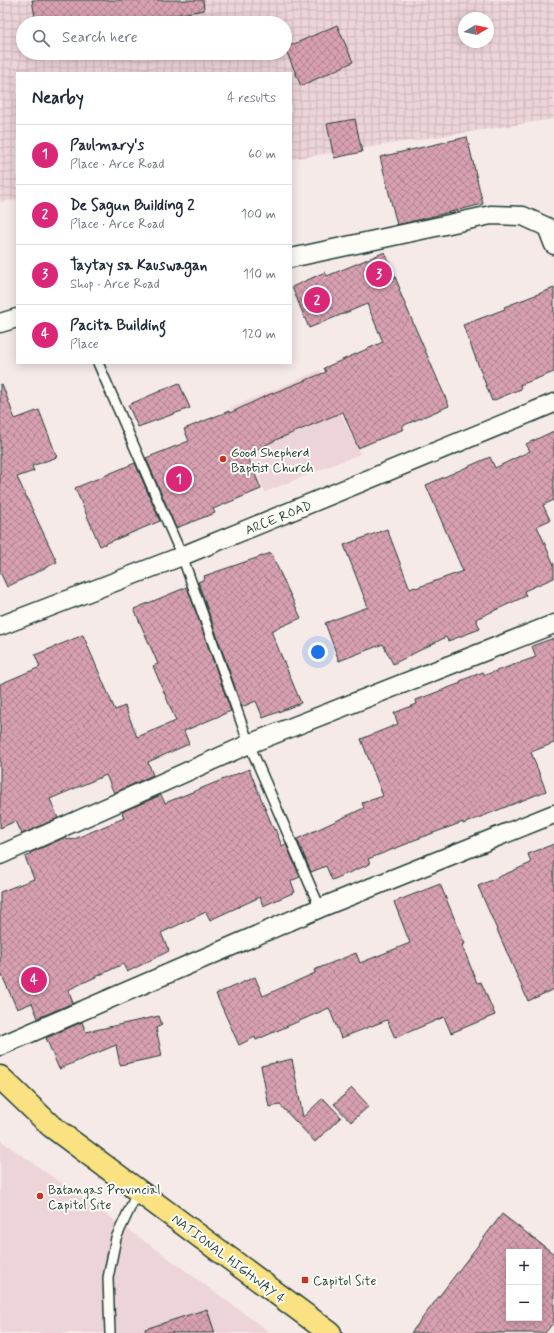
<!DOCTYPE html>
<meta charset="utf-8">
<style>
:root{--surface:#fff;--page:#f2f2f3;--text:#1f2937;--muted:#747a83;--line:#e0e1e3;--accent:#db2777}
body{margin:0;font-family:Mynerve,sans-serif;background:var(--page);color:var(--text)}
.controls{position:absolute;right:12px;bottom:12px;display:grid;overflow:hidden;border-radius:0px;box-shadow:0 2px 10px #0003}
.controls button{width:36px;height:36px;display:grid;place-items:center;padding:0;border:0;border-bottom:1px solid var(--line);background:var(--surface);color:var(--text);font:20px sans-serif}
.compass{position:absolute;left:458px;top:12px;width:36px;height:36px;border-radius:50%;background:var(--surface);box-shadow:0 2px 10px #0003;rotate:81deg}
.you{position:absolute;left:318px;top:652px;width:14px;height:14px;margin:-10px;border:3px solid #fff;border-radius:50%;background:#1a73e8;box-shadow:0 0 0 6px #1a73e833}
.badge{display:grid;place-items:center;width:26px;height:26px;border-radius:50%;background:var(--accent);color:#fff;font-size:13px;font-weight:700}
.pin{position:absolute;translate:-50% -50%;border:2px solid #fff;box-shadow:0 1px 4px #0006}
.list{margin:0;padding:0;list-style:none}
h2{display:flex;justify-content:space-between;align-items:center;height:52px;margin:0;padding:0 16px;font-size:17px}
h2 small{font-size:13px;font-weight:400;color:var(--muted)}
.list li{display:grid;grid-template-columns:26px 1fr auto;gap:12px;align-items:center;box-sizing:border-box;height:60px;padding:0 16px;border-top:1px solid var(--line)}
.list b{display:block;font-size:15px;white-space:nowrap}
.list p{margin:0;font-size:13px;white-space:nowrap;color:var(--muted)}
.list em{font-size:13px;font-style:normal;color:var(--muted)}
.icon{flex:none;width:22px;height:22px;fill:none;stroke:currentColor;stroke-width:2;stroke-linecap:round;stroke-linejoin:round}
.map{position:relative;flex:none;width:554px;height:1333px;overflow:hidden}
.search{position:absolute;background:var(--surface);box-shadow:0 2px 10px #0003;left:16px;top:16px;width:276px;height:44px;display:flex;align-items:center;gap:10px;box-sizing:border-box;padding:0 14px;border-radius:22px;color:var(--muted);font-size:15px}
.panel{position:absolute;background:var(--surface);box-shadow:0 2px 10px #0003;left:16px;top:72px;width:276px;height:292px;border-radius:0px}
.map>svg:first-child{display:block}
.built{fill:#edd4d8}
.industrial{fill:url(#industrial-grid);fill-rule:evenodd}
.building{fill:url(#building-cross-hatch);stroke:#1f3d34;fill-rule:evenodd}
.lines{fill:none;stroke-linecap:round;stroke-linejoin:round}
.service-casing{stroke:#1f3d34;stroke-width:12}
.minor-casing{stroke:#1f3d34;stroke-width:21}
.primary-casing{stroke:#1f3d34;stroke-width:25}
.service{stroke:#fdfcf7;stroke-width:9}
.minor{stroke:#fdfcf7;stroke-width:18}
.primary{stroke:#fae181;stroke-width:22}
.poi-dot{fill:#c8321e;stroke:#fdfcf7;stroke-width:1.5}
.labels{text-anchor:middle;stroke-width:4;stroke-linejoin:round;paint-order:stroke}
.poi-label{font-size:13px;fill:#1f3d34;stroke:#fdfcf7;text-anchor:start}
.street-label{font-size:13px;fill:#1f3d34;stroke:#fdfcf7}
</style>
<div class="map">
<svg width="554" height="1333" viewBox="0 0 554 1333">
<defs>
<pattern id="industrial-grid" width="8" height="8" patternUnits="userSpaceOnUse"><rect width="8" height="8" fill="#edd4d8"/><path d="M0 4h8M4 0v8" fill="none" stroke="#cbb7ba"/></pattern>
<pattern id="building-cross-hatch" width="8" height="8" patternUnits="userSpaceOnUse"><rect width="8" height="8" fill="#d8a0b1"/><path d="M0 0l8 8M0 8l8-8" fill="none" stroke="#af8491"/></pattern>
</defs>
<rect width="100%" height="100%" fill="#f6eae9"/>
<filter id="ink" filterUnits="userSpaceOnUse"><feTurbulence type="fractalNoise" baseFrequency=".025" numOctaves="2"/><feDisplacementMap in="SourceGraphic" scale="8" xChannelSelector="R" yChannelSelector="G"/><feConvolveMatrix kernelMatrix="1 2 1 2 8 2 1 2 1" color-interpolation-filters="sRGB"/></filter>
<g filter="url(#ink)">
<g class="built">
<path d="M320,370L360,454L265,492L230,408Z"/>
<path d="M0,1140L160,1252L271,1333H0Z"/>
</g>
<path class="industrial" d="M0,0H554V119L291,159V73H17V200L0,202ZM464,18H488V42H464ZM23,23H285V53H23Z"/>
<g class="building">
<path d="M32,0H203L204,10L129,23H36Z"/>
<path d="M337,25L353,62L301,86L285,48Z"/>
<path d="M355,119L362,152L334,158L327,124Z"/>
<path d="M467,137L483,204L397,225L380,157Z"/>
<path d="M385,252L400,289L399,290L449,406L402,426L404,429L358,448L343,412L278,439L247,454L261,489L213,509L215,513L176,528L146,458L189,441L184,429L229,411L230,413L268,395L326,372L324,368L383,342L367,304L309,328L292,287L325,272L327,276Z"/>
<path d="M554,288V372L520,385L521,389L492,401L463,325L505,309L504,307Z"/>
<path d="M179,383L190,408L138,427L128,405Z"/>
<path d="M2,384L15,419L39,410L57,457L32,466L34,471L17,477L57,562L7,587L0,572V385Z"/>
<path d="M554,431V500L543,505L550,520L537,526L554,565V578L524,591L526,596L476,619L480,629L448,641L446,637L393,664L383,644L339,661L325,623L368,607L344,545L387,529L410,589L415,587L416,588L463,571L426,485L490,457L495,468L530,451L526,444Z"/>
<path d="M135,463L160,521L100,546L75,488Z"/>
<path d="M271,553L301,618L271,631L301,703L263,718L256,701L242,707L198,582L205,579L204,576Z"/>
<path d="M187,587L231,711L184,731L189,744L148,762L153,775L114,793L106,775L50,799L58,818L22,834L16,821L0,828V684L40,667L35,655L83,635L115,710L125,706L137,737L176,721L153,666L158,664L134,609Z"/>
<path d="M554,638V743L531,752L546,791L463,824V822L409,842V843L368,859L370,864L332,880L326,866L311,872L297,839L364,808L362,803L383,796L361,739L398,724L394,713L417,704L416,700L461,683L460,681L483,672L485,675L536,657L532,646Z"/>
<path d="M249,769L274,830L275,829L282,846L286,844L300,877L291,881L295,892L263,906L260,897L210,920L206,912L161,933L169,951L127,972L123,964L68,990L73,1003L38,1018L32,1003L17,1009L0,971V892L34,879L25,857L30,855V853L66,837L67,840L71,839L72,840L124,818L122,812L161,795L165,803Z"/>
<path d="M554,844V989L528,1001L478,886L531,863L528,854Z"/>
<path d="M440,884L465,944L462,945L477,983L481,982L495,1015L451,1033L444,1017L395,1038L387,1020L341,1038L329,1008L256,1040L255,1037L239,1045L216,994L255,977L263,996L315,973L314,970L356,953L360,963L410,943L394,902Z"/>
<path d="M159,1016L162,1025L156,1028L162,1056L120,1065L116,1045L59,1069L46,1038L82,1022L86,1032Z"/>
<path d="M292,1059L303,1117L323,1098L341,1117L315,1142L280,1105L269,1107L261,1066Z"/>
<path d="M352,1088L369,1106L351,1122L334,1104Z"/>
<path d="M502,1214L554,1254V1322L545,1333H411ZM509,1252H539V1318H509Z"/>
<path d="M207,1309L215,1333H146L145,1329Z"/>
</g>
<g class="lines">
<g class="service-casing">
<g id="service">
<path d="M98,363L182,556L249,744L320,908"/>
<path d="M110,1333L108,1278L116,1238L138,1191"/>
</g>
</g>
<g class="minor-casing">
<g id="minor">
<path d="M291,258L491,215L523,216L547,227L554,245"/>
<path d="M0,323L17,318"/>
<path d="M0,626L182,556L554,403"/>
<path d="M0,855L249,744L554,624"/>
<path d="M0,1046L320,908L554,814"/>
</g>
</g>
<g class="primary-casing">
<path id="primary" d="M0,1077L51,1126L330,1333"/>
</g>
<use href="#service" class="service"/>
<use href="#minor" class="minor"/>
<use href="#primary" class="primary"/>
</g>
</g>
<g class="poi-dot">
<circle cx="223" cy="459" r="4"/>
<circle cx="40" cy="1196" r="4"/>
<rect x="301" y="1276" width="8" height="8" rx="2"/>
</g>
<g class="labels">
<g class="poi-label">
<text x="231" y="457">Good Shepherd<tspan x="231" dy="15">Baptist Church</tspan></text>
<text x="48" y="1194">Batangas Provincial<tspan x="48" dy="15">Capitol Site</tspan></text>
<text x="313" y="1285">Capitol Site</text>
</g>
<g class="street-label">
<text transform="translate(278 517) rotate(-22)" y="5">ARCE ROAD</text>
<text transform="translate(229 1258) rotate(37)" y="5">NATIONAL HIGHWAY 4</text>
</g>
</g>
</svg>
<div class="controls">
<button>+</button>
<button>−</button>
</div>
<svg class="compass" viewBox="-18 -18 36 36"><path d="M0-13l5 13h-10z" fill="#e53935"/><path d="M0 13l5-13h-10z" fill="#747a83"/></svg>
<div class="you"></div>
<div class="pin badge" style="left:179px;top:479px">1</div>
<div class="pin badge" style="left:317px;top:300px">2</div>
<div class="pin badge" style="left:379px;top:274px">3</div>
<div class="pin badge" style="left:34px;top:980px">4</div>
<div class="search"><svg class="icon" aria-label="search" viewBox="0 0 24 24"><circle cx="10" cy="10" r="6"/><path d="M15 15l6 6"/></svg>Search here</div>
<section class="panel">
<h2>Nearby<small>4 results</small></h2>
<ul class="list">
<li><span class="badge">1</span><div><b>Paulmary's</b><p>Place · Arce Road</p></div><em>60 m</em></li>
<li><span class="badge">2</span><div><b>De Sagun Building 2</b><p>Place · Arce Road</p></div><em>100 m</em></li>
<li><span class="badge">3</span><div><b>Taytay sa Kauswagan</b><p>Shop · Arce Road</p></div><em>110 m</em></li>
<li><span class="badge">4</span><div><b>Pacita Building</b><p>Place</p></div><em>120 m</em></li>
</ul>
</section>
</div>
